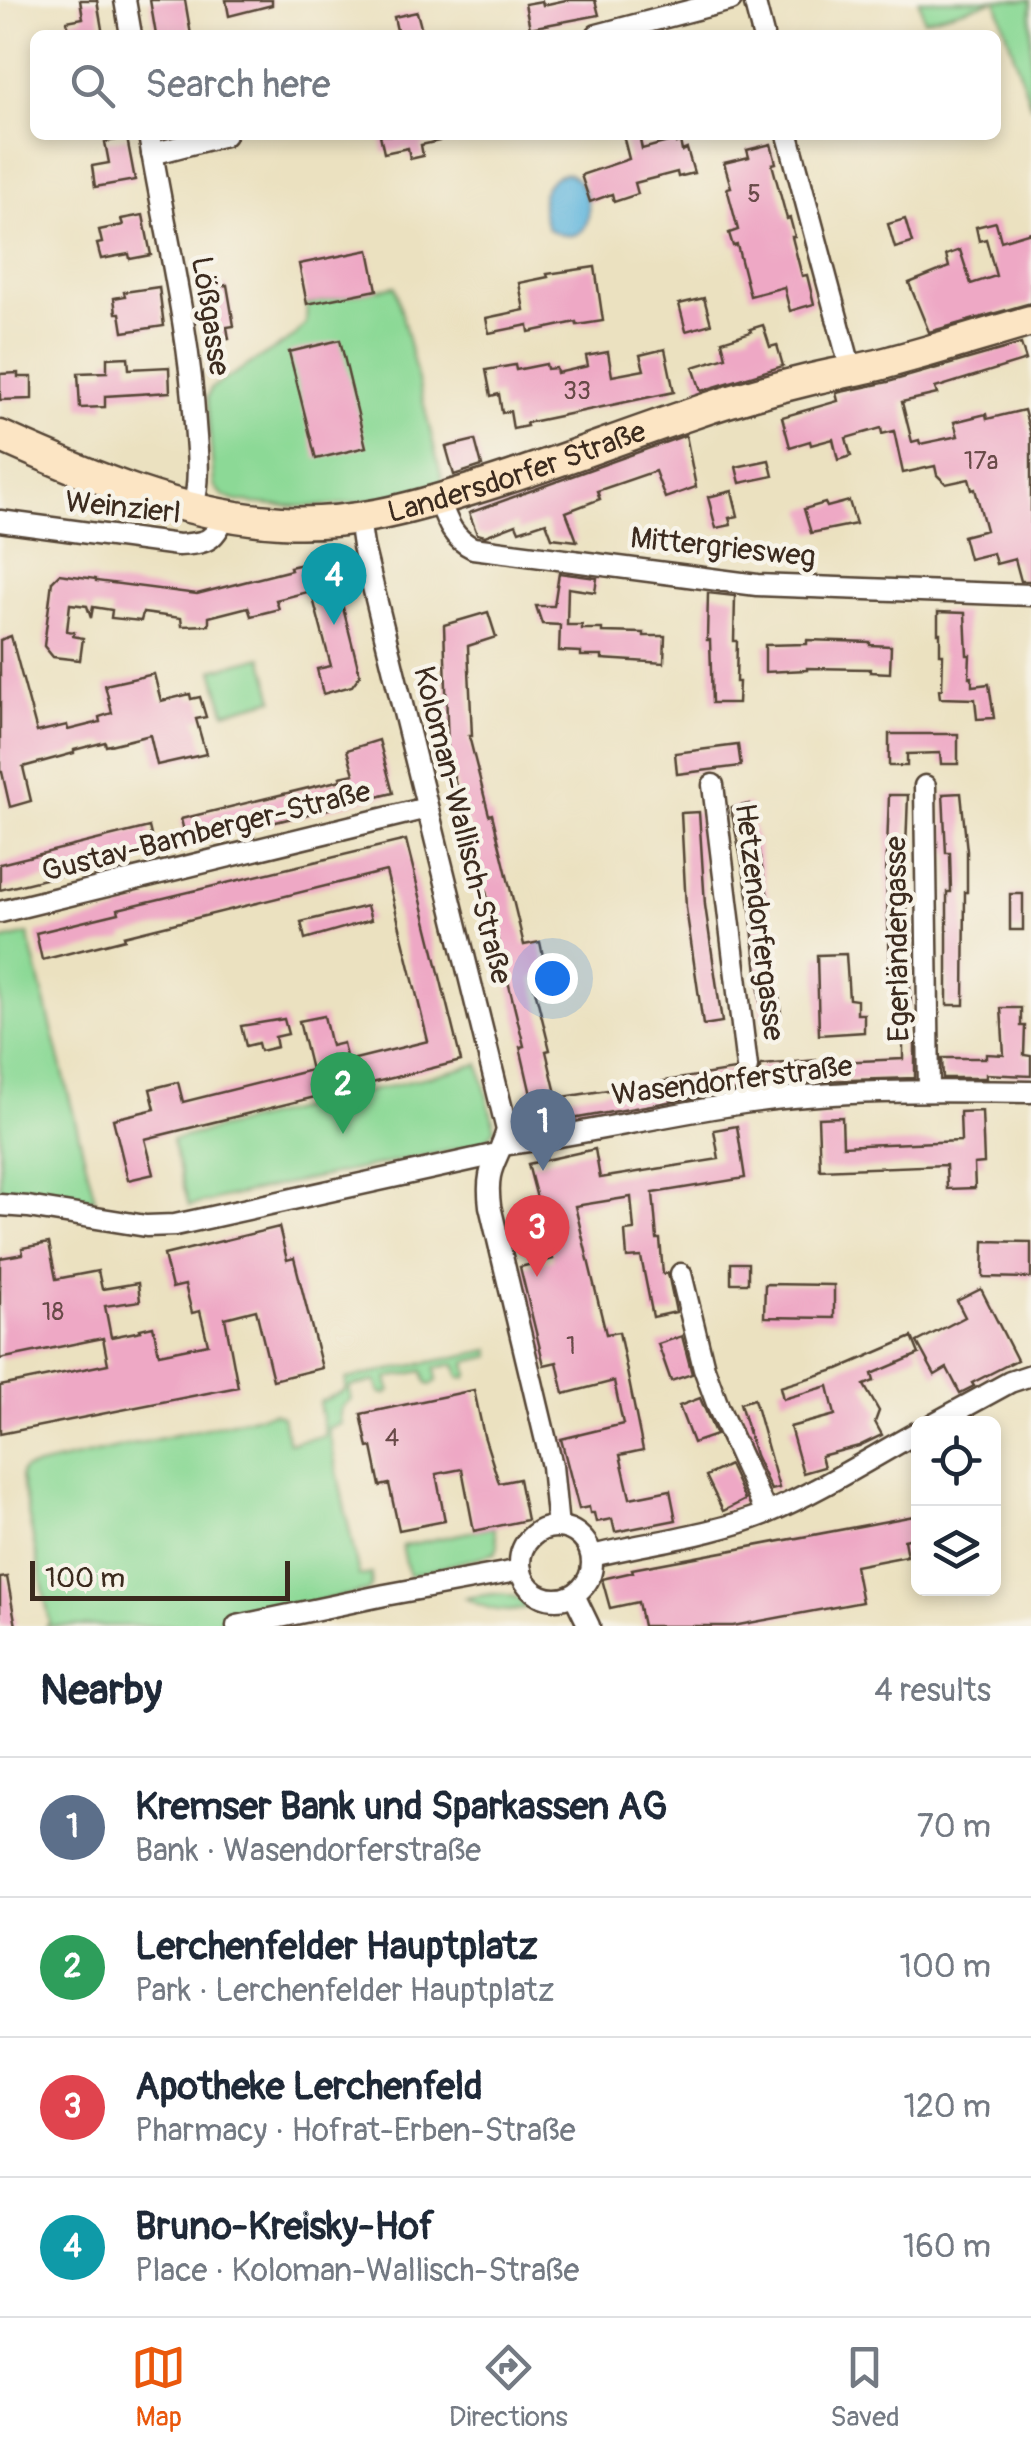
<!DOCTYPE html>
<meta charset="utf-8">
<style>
:root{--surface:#fff;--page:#f2f2f3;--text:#1f2937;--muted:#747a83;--line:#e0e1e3;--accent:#ea580c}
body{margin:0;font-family:Pangolin,sans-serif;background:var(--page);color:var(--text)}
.controls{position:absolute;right:30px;bottom:30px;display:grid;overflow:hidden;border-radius:15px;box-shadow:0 5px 15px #0003}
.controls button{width:90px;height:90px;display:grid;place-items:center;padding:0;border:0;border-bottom:2px solid var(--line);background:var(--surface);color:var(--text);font:50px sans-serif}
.scale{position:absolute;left:30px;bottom:25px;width:260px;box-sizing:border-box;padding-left:10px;border:5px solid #3b2a1e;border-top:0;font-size:28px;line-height:35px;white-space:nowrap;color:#3b2a1e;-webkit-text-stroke:8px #f7f3e8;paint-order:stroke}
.you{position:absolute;left:552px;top:978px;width:35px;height:35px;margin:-25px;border:8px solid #fff;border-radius:50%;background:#1a73e8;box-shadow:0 0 0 15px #1a73e833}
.badge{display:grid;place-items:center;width:65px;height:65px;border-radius:50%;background:var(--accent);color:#fff;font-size:32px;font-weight:700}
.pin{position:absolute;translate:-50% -82px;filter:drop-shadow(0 2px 5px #0008)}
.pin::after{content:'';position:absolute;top:52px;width:35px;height:30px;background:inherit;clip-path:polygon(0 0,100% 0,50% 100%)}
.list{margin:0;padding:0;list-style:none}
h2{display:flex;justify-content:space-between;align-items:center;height:130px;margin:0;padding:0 40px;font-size:42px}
h2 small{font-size:32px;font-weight:400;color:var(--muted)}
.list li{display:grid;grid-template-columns:65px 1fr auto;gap:30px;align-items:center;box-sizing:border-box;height:140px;padding:0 40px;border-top:2px solid var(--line)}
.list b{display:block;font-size:38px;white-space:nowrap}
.list p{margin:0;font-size:32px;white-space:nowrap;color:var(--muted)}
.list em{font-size:32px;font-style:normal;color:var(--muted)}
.icon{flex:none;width:55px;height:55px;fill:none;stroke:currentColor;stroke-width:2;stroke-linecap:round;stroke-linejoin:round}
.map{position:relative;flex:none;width:1031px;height:1626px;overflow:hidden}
.search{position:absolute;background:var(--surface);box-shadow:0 5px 15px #0003;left:30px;right:30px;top:30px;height:110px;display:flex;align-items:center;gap:25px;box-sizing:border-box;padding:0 35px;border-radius:15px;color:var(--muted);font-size:38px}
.sheet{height:690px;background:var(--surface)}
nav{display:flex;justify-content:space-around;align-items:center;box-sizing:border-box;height:140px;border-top:2px solid var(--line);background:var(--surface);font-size:28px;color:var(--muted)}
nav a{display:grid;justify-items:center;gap:5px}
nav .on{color:var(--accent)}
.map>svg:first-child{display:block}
.green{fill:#8cd996;stroke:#64825a;stroke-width:2.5}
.water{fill:#60b6dd;stroke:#4e707e;stroke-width:2.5}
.building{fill:#eea8c5}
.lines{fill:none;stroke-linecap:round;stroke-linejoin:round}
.street-tunnel{stroke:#c8bca0;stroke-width:20;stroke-dasharray:20 10;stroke-linecap:butt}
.street-casing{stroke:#554536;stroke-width:25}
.secondary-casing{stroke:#554536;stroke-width:35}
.street{stroke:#fff;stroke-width:20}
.secondary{stroke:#fce5c4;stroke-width:30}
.labels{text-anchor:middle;stroke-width:9;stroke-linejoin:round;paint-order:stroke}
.number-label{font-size:25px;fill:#684a48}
.street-label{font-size:30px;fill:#3b2a1e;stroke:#f7f3e8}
</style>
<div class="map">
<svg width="1031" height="1626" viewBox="0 0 1031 1626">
<rect width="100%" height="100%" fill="#f7f3e8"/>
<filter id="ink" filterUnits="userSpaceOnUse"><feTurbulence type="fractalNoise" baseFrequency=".01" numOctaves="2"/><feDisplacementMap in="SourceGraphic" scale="20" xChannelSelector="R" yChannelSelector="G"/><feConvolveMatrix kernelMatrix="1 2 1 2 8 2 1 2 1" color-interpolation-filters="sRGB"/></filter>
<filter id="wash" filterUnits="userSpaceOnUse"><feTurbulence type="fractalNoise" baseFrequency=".0048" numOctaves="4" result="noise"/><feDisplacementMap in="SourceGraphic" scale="40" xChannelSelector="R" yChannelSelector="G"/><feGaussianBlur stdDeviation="2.25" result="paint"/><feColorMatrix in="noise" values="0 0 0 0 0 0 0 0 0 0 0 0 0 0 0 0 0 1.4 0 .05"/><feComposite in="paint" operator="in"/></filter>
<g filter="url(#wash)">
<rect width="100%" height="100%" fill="#ebe1c0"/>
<g class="green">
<path d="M919,0H1031V107L996,0L924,20Z"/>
<path d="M395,286L443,483C380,500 328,512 262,504C243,502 224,503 214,485L207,398L211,388L294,337L306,323L307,304Z"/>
<path d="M262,657L274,699L225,712L213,670Z"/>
<path d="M28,934L95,1199L0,1192V941Z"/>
<path d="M479,1064L495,1129L483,1144L280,1185L189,1206L172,1140Z"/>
<path d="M490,1350L491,1356L466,1362L468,1375L466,1378L459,1377L455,1364L435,1368L437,1381L431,1385L427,1384L423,1371L387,1378L390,1391L386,1394L380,1393L376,1381L349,1387L351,1400C340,1406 338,1412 341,1424L328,1428L359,1576L372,1574L371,1587L367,1591L201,1626H47L50,1623L21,1478V1473L24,1469L273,1413L282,1416L289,1443L325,1436L319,1402L345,1391L346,1379Z"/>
<path d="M494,1527L498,1546L495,1553L409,1576L402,1546Z"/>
<path d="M492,1594C505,1594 519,1595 526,1607C507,1616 484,1608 465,1598Z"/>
</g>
<path class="water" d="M567,173C596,184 601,257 548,229C538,207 538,178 567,173Z"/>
<g id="blocks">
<g class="building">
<path d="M80,0H97L103,35H70L67,21L83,18Z"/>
<path d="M150,0H185L191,35H156Z"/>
<path d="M226,0H272V5L229,16Z"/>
<path d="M566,0H595L599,15L530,28L525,4L542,1L543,5Z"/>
<path d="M417,12L423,35H398L394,17Z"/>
<path d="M380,135H438L439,141L421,145L423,156L410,159L408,148L384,153Z"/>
<path d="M623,135H639L642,149L675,140L676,143L680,141L682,151L687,149L694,173L678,177L677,172L635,183L638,194L614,202L612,194L590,202L581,175L629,159Z"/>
<path d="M127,138L135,180L95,187L92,166L109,163L105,142Z"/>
<path d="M771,144L776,163L772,164L787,219L790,218L795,237H792L802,276L807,275L814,304L790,311L784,287L750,296L737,245L733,246L729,233L738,230L727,188L731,187L724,163L749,157L747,150Z"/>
<path d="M143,215L151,255L130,259L129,254L101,259L97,244L102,243L99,230L123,225L121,219Z"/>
<path d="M905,219L912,243L895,248L888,224Z"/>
<path d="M996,222L1001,241L1031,232V303L929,332L909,283L949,267L946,255L960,250L971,284L996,276L986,239L979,241L976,227Z"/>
<path d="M369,250L377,290L307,304L299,264Z"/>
<path d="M595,267L603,321L577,325L576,322L529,332L528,325L489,333L486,318L524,310L519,283L548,277L547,274Z"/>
<path d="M227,285L234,326L227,327L229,339L216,341L214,329L205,331L198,290Z"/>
<path d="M159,287L164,326L123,332L120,313H116L114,298L125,296L124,292Z"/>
<path d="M704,298L711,324L686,331L679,304Z"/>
<path d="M763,325L770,347L777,345L783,366L701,391L693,367L726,357L722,341L751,332L750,329Z"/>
<path d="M340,340L366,447L316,459L289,352Z"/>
<path d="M1021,344L1026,360L935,388L937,394L902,402L912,442L919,440L920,444L958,436L954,422L986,414L987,419L1024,410L1031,435V581H1021L1015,559L996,564L993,553L969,559L963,536L986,530L975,489L972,490L969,479L946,484L937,475L935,466L903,473L894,431L882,434L881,428L846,438L851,456L838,460L833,439L811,445L810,441L790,447L782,417L838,401L836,393L888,382Z"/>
<path d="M665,349L674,392L526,423L527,426L513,429L510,411L502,413L499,394L491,396L486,370L515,365L516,370L546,364L547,369L556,368L557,373L588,366L586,356L608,352L612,376L644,370L640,355Z"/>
<path d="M128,357L129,369L169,367L170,392L105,396V407L80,408L78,373L107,372V358Z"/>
<path d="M18,373V377H32V399L0,400V374Z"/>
<path d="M686,435L696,487L665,498L655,471L597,491L600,499L566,512L577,541L552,538L546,522L519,531L516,524L485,536L477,534L469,513Z"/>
<path d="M475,440L482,466L454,475L446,447Z"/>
<path d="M769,460L773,476L740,483L736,467Z"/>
<path d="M732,491L738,516L729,518L731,525L716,528L708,497Z"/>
<path d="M849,501L856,524L811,533L804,509L825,503L827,507Z"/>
<path d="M328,558L337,563L344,595L340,596L360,675L352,686L323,694L317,669L331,666L311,591L276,600L279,609L251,616L248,607L209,617V625L182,626L181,618L143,613L141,621L111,618L112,610L93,607L91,618L87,606L70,604L67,631L74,632L73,636L83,638L80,660L53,657L44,646L52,581L59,574L96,579V581L197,594L291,570L290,567Z"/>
<path d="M559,573L597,578L595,592L568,588L567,625H582V629H602V632L644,633V636H665L664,663L602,659V656H581V652L559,651L560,625L542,624L536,606H554Z"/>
<path d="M708,593L735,596L734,641H737L736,682H739L738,703H712L710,640H707Z"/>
<path d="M488,612L496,637L468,646L472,736H469L489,815L492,814L524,945L540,942L547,975L532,978L550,1050L546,1051L557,1098L734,1070L741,1079L750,1080L756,1077L761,1065H763L816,1060V1063L903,1059V1043H915V1078L819,1081L748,1088L538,1125L520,1047L524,1046L469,823L465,824L448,752L444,625Z"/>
<path d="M938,612L965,613L967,655H970L969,677H972V686L989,684L994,718L977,719L975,699L940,698L939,690L942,689L943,654H940V633H938Z"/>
<path d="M11,636L37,732L67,725L68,730L100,722L99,717L112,713L105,685L154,674L161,701L190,694L191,699L200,697L206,717L196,719L206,754L157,765L150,735L106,746L105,742L74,750V753L23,767L31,801L10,807L2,772H0V640Z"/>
<path d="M807,640L870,642V645L891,646L890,673L870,672V669L807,668V670L765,672V645L807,644Z"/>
<path d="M889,734H958V764H941L940,753L907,754V766H889Z"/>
<path d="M379,740L393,793L187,844L181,819L341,780L340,777L354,774L347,750Z"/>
<path d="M738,745L741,766L677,774L675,753Z"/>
<path d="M961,793L967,851V892H965L964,1005H947V892H951L950,853H946L943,794Z"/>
<path d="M889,795H908L905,876L911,1006L892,1007L886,877Z"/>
<path d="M749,804L768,897L781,1014L762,1017L749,900L731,808Z"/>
<path d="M699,812L705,905L722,1022L703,1025L686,908L681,813Z"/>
<path d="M149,827L155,852L0,890V864Z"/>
<path d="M406,840L461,1061L145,1139L154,1174L128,1180L113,1119L155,1109L150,1089L178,1082L183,1102L311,1070L299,1021L324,1016L331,1046L343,1043L347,1061L428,1041L386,871L124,936L125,939L42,960L36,933L119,913L118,909Z"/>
<rect x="1010" y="894" width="13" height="36"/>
<path d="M367,906L371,920L305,939L301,922Z"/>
<path d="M846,954L849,999L857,1000V1014H864V1032L819,1035L817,955Z"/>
<path d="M1001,1008H1021V1026H1025L1024,1055L1031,1056V1076L986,1074V1078H943L942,1058H986V1054L1004,1055Z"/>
<path d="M284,1019L288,1034L275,1037L277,1047L260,1051L258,1043L246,1046L241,1026Z"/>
<path d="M982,1111L984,1163L974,1164L975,1188L947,1189L946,1165L820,1170L818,1118L842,1117L843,1146L862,1145L961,1141L960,1112Z"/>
<path d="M737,1126L745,1178L653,1193L657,1239H660L663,1274L668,1273L676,1312L653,1317L641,1257L627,1258L625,1231L634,1230L631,1197L575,1206L606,1334L619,1332L643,1450L620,1455L630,1498L670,1490L676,1520L615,1532L612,1519L596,1522L594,1513H590L589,1507L579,1509L561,1439L623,1424L614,1381L564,1394L557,1362L544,1365L520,1267L553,1259L528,1164L595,1149L600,1178L719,1159L714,1130Z"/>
<path d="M279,1227L287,1260L294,1258L322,1368L273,1380L256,1310L225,1318L238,1387L0,1434V1386L108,1364L103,1338L0,1359V1258L23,1254L22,1248L49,1243L56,1279L98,1271L102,1289L138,1283L140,1301L105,1306L111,1337L141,1331L140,1329L153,1326L159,1354L208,1344L200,1311L192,1313L185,1285L172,1288L164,1255Z"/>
<path d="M984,1241L1031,1242V1278L983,1277Z"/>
<rect x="731" y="1263" width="17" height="20"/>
<path d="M765,1284L834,1285V1318L764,1317Z"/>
<path d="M981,1289L1017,1360L972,1383L974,1386L960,1393L947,1368L935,1375L917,1342L965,1317L957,1301Z"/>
<path d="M682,1336L692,1374L671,1381L658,1344Z"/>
<path d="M912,1337L919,1354L872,1374L874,1381L864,1385L879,1411L875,1422L882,1435L859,1446L821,1456L824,1467L803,1473L790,1427L835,1415L828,1386L783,1399L780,1387L838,1369Z"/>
<path d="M474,1390L484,1436L499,1483L519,1479L527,1520L474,1531L462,1469L436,1474L445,1521L399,1530L389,1484L380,1486L372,1447L368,1448L361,1414Z"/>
<path d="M700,1398L716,1435L693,1443L679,1406Z"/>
<path d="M754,1399L779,1488L771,1490L755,1455L740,1403Z"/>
<path d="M729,1465L745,1500L723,1511L706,1476Z"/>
<path d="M914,1516L918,1537L904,1540L907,1556L855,1566L862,1602L733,1626H643L638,1602L610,1608L602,1579L633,1572L632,1569Z"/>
<path d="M7,1577L16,1626H0V1578Z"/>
</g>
</g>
</g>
<g filter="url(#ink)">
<use href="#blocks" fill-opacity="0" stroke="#554536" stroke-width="2.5"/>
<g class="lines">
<path class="street-tunnel" d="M747,1067L750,1090"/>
<g class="street-casing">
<g id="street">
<path d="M125,0L131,35"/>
<path d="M754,0L763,35"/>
<path d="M597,35L731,0"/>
<path d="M149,135C165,231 189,326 195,424C197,452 201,480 193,507"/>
<path d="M788,135L851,370"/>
<path d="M152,154L225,135"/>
<path d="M439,500C447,521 452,538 473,548L757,585L1031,595"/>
<path d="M359,519L363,546L507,1130C497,1164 485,1166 490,1206L552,1466L558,1527"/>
<path d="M0,521L178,545C206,543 214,542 225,515"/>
<path d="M713,785L747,1067"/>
<path d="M925,786L929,1091"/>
<path d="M0,912L427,808"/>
<path d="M502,1145C585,1134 667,1114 750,1102C843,1089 937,1091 1031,1092"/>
<path d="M0,1205L28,1207L146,1226L175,1225L497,1154"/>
<path d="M681,1274L704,1368L719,1409L766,1513"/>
<path d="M933,1424L1010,1382L1031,1375"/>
<circle cx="556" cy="1563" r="36"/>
<path d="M592,1556C650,1542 712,1535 767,1513C819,1491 869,1459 918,1432"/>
<path d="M574,1595L589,1626"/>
<path d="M237,1626L385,1595L521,1570"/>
</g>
</g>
<g class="secondary-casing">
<g id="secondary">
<path id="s1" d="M0,436C89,476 182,516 281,522C348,526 410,509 473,489C546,467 616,439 688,415C728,401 770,389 812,379C838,373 866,369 893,361C939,349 985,334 1031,321"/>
</g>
</g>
<use href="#street" class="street"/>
<use href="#secondary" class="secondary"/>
</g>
</g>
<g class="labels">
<g class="number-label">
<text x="754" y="202">5</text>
<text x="577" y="399">33</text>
<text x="981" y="469">17a</text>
<text x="53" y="1320">18</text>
<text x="571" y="1354">1</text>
<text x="392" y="1446">4</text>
</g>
<g class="street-label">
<text transform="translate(211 316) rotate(81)" y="10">Lößgasse</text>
<text dy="10" stroke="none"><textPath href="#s1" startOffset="538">Landersdorfer Straße</textPath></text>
<text transform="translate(123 507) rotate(6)" y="10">Weinzierl</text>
<text transform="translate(723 547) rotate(6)" y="10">Mittergriesweg</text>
<text transform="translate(463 825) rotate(76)" y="10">Koloman-Wallisch-Straße</text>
<text transform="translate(206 831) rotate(-14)" y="10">Gustav-Bamberger-Straße</text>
<text transform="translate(760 922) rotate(83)" y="10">Hetzendorfergasse</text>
<text transform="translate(897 939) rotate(-91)" y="10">Egerländergasse</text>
<text transform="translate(732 1080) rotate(-7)" y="10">Wasendorferstraße</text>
</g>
</g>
</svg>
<div class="controls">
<button><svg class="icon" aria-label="locate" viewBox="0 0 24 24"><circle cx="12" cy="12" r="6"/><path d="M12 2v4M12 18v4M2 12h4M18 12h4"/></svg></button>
<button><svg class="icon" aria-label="layers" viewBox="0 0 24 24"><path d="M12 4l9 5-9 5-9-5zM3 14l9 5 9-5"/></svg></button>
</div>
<div class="scale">100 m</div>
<div class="you"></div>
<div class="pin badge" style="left:543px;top:1171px;background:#5c6f8a">1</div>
<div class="pin badge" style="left:343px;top:1134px;background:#2e9e5b">2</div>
<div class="pin badge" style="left:537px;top:1277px;background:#e0444e">3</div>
<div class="pin badge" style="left:334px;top:625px;background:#0f9aa8">4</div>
<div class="search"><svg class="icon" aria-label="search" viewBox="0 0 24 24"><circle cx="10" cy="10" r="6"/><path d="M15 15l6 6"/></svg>Search here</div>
</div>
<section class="sheet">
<h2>Nearby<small>4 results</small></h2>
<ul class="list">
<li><span class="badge" style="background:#5c6f8a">1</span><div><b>Kremser Bank und Sparkassen AG</b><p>Bank · Wasendorferstraße</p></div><em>70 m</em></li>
<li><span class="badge" style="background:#2e9e5b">2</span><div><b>Lerchenfelder Hauptplatz</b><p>Park · Lerchenfelder Hauptplatz</p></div><em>100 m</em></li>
<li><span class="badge" style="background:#e0444e">3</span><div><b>Apotheke Lerchenfeld</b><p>Pharmacy · Hofrat-Erben-Straße</p></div><em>120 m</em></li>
<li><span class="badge" style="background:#0f9aa8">4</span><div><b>Bruno-Kreisky-Hof</b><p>Place · Koloman-Wallisch-Straße</p></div><em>160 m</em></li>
</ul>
</section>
<nav>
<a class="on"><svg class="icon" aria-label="map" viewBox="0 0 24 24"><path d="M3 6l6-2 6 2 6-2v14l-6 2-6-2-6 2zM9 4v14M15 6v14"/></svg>Map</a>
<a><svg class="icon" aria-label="directions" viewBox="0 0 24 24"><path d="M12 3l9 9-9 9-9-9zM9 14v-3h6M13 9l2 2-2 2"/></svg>Directions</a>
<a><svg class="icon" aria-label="saved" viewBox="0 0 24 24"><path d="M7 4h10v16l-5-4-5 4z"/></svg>Saved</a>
</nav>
